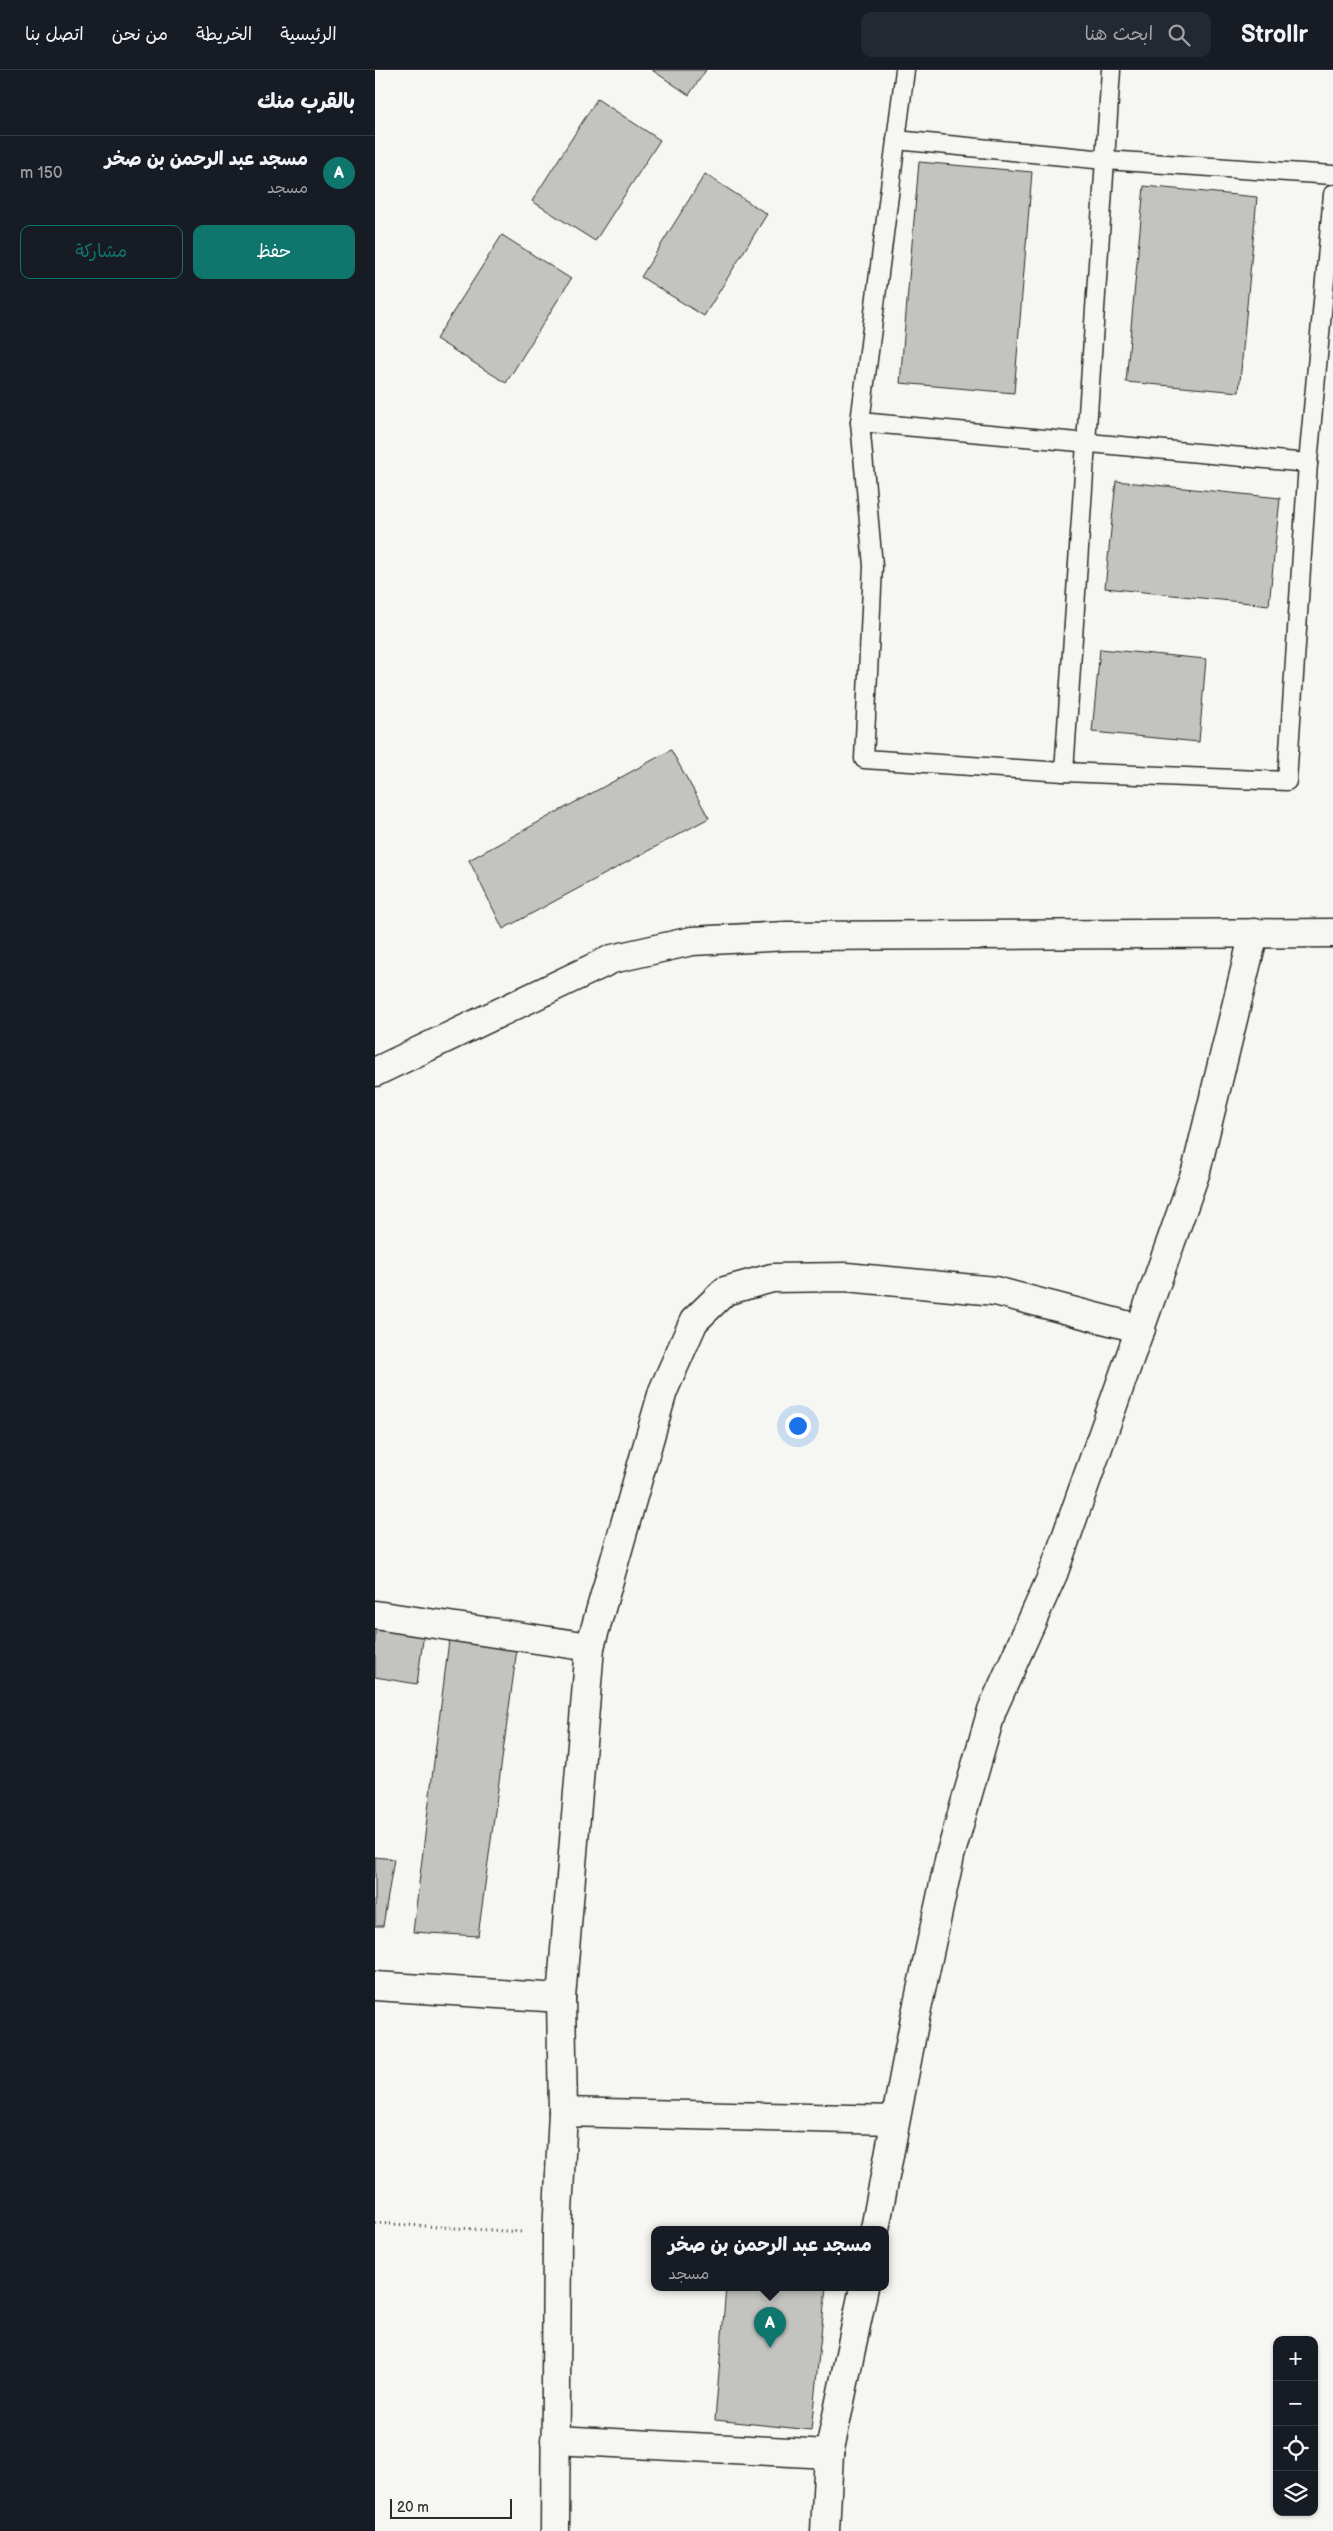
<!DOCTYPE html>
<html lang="ar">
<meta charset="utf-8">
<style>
:root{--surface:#171b24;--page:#242831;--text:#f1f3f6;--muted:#9ea1a6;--line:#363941;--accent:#0f766e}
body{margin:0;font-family:"Balsamiq Sans","Playpen Sans Arabic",sans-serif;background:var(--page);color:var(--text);direction:rtl}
.controls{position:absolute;right:15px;bottom:15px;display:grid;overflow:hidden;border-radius:10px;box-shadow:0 1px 4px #0004}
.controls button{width:45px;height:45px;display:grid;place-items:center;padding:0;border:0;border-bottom:1px solid var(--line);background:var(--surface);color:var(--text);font:25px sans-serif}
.scale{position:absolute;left:15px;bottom:12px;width:122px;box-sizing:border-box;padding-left:5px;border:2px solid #2b2b2b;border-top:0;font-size:14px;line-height:18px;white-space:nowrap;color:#2b2b2b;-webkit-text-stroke:4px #f6f6f2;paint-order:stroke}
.you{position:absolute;left:422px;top:1355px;width:18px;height:18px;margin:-12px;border:4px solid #fff;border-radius:50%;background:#1a73e8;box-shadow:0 0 0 8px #1a73e833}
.badge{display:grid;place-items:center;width:32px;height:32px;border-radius:50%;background:var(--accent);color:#fff;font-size:16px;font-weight:700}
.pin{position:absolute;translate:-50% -41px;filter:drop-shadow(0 1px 2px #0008)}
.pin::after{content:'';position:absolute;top:26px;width:18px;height:15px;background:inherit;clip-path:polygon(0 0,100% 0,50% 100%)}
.popup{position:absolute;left:276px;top:2156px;width:238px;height:65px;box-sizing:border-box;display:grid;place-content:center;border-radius:10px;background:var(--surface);filter:drop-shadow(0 1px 4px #0005);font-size:16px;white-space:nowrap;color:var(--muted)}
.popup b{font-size:19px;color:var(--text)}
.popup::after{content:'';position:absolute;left:50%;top:100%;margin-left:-10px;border:10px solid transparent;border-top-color:var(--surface)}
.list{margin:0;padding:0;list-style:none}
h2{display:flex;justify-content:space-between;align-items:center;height:65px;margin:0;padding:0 20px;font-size:21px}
h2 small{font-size:16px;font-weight:400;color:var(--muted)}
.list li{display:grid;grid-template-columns:32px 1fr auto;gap:15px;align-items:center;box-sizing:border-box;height:75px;padding:0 20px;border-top:1px solid var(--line)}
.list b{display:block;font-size:19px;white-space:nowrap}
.list p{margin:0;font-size:16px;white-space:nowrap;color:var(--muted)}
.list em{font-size:16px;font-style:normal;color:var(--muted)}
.actions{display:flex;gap:10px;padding:15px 20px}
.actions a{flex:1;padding:11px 0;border:1px solid var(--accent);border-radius:10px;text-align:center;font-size:18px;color:var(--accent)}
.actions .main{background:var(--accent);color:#fff}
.icon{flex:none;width:28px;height:28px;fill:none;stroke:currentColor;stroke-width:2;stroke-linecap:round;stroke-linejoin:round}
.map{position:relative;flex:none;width:958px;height:2461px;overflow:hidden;direction:ltr}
header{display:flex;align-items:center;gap:30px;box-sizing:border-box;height:70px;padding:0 25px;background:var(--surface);border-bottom:1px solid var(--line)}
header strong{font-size:24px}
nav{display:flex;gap:28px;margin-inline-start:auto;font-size:18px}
.search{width:350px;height:45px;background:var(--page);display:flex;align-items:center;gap:12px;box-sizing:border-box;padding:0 18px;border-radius:10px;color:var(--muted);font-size:19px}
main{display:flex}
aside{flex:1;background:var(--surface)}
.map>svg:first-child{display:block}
.building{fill:#c3c3c0;stroke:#2b2b2b}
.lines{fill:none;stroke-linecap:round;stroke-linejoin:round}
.lane-casing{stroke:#2b2b2b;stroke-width:21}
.street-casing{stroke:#2b2b2b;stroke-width:31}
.path{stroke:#2b2b2b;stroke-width:3;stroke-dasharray:1 4;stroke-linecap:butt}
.lane{stroke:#f6f6f2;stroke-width:18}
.street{stroke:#f6f6f2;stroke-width:28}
</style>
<header>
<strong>Strollr</strong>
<div class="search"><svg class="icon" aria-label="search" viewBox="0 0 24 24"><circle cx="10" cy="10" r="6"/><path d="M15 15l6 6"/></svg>ابحث هنا</div>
<nav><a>الرئيسية</a><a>الخريطة</a><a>من نحن</a><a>اتصل بنا</a></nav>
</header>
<main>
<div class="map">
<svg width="958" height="2461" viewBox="0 0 958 2461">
<rect width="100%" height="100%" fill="#f6f6f2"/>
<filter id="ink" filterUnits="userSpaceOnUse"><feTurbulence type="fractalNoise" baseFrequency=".02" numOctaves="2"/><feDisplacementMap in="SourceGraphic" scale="10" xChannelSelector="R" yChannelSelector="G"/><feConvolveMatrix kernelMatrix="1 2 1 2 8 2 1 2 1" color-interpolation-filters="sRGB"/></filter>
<g filter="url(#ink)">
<g class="building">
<path d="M277,0H331L314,25Z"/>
<path d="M222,29L285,70L220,171L157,131Z"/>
<path d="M544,92L657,102L639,323L525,313Z"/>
<path d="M330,104L392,144L329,246L266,207Z"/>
<path d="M769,116L882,127L864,322L751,312Z"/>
<path d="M127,165L196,209L131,313L61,269Z"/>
<path d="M741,411L905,428L894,535L730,518Z"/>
<path d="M725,579L831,589L824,672L717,662Z"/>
<path d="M296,680L334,748L128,859L94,790Z"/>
<path d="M0,1557L49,1563L42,1614L0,1607Z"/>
<path d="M74,1570L142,1579L103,1866L38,1862Z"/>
<path d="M0,1787L19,1789L8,1856H0Z"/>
<path d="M351,2217H451L436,2360L340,2350Z"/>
</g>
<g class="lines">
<g class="lane-casing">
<g id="lane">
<path d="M530,0L485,352L933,393"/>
<path d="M736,0L689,702L912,711L933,393L958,124"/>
<path d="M521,70L730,90L958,105"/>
<path d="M485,352L498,496L489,689L689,702"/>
</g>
</g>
<g class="street-casing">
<g id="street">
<path d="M0,1002L237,889L317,871L412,866L958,863"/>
<path d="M0,1545L215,1577L186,1928L188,2042L182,2164L180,2461"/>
<path d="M215,1577L288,1321L319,1251L350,1221L397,1208L471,1207L620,1221L766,1259"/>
<path d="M0,1916L186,1928"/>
<path d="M188,2042L520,2050"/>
<path d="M500,2159L540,1948L575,1786L617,1640L678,1504L821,1101L879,863"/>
<path d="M180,2370L454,2384"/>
<path d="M450,2461L454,2384L489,2217"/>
</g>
</g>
<path class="path" d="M0,2153L147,2162"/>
<use href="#lane" class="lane"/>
<use href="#street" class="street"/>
</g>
</g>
</svg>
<div class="controls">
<button>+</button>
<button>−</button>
<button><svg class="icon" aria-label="locate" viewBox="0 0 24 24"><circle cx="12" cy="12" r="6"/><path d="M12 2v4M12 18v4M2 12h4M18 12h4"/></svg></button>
<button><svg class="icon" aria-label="layers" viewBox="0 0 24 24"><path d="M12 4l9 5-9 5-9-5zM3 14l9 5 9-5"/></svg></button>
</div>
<div class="scale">20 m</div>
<div class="you"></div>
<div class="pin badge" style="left:395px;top:2278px">A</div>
<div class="popup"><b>مسجد عبد الرحمن بن صخر</b>مسجد</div>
</div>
<aside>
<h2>بالقرب منك<small></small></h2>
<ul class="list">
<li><span class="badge">A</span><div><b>مسجد عبد الرحمن بن صخر</b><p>مسجد</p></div><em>150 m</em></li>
</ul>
<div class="actions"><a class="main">حفظ</a><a>مشاركة</a></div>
</aside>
</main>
